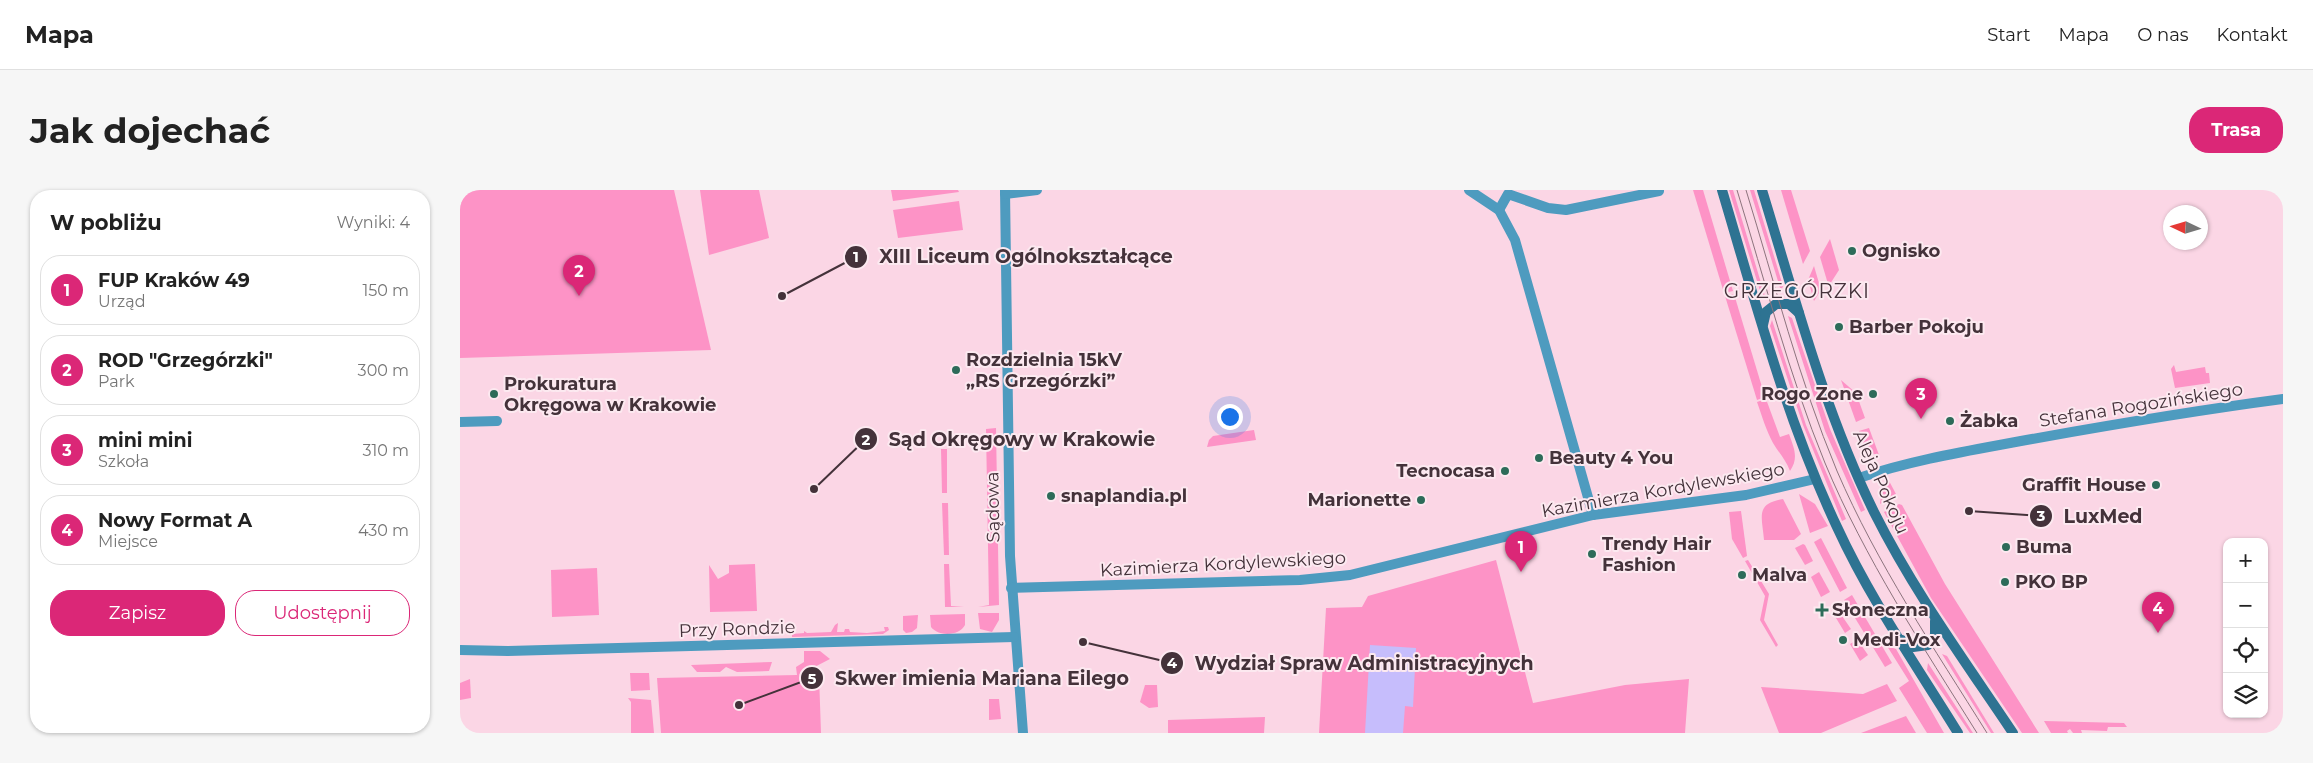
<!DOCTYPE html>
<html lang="pl">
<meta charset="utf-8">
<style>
:root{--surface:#fff;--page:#f6f6f6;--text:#222;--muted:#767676;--line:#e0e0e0;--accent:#db2777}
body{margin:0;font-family:Montserrat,sans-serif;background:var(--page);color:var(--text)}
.controls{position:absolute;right:15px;bottom:15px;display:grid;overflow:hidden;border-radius:10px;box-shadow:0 1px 4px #0004}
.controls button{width:45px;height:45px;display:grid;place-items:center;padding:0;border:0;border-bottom:1px solid var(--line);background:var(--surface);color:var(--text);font:25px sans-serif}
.compass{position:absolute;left:1703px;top:15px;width:45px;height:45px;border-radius:50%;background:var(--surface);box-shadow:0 1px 4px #0004;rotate:274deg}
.you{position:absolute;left:769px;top:226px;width:18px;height:18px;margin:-12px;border:4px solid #fff;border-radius:50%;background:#1a73e8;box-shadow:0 0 0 8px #1a73e833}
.badge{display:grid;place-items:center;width:32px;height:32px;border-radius:50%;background:var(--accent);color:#fff;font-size:16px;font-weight:700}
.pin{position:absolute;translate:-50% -41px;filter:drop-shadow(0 1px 2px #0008)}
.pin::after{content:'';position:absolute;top:26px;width:18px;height:15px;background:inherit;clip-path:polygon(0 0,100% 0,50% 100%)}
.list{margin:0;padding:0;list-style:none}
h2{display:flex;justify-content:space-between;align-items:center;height:65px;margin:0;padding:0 20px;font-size:21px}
h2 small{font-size:16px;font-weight:400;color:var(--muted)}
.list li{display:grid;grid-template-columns:32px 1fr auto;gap:15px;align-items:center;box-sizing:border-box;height:70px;margin:0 10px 10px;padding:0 10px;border:1px solid var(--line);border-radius:20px}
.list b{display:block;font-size:19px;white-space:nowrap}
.list p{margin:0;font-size:16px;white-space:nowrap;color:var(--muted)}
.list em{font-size:16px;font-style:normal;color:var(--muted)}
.actions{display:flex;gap:10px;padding:15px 20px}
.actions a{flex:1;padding:11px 0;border:1px solid var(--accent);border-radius:20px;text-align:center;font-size:18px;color:var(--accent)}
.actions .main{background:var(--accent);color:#fff}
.icon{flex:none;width:28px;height:28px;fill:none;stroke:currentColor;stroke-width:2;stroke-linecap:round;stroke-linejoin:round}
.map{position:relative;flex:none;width:1823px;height:543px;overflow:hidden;border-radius:20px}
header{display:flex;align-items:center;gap:30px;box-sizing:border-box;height:70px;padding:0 25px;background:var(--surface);border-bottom:1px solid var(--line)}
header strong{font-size:24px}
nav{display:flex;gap:28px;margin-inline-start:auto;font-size:18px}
.intro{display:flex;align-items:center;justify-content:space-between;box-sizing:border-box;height:120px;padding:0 30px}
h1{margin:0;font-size:35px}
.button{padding:12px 22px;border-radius:20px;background:var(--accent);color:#fff;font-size:18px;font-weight:700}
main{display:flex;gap:30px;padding:0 30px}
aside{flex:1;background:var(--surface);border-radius:20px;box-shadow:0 1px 4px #0004}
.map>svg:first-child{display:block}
.green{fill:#fd93c6}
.water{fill:#c6bdfc}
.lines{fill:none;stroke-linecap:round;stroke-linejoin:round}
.minor{stroke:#4e9bbf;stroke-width:10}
.secondary{stroke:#2e7392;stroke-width:10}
.tram{stroke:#8c737d;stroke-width:1}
.poi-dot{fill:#2d6b59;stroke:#fce9f0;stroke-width:2}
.labels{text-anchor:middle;stroke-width:4;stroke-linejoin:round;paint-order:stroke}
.poi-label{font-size:18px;font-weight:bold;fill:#44323a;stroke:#fce9f0;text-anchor:start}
.street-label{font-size:18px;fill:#44323a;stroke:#fce9f0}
.quarter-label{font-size:20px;letter-spacing:1px;fill:#44323a;stroke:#fce9f0}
.leader{fill:none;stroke:#44323a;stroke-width:2}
.callout-dot{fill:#44323a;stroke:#fce9f0;stroke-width:2}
.mark-label{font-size:15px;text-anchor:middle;font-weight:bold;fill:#fff}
.callout-label{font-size:19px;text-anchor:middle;font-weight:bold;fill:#44323a;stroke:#fce9f0;stroke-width:4;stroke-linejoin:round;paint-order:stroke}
</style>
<header>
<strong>Mapa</strong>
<nav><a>Start</a><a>Mapa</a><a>O nas</a><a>Kontakt</a></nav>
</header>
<div class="intro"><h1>Jak dojechać</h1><a class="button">Trasa</a></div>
<main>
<aside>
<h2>W pobliżu<small>Wyniki: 4</small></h2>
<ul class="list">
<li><span class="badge">1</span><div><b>FUP Kraków 49</b><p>Urząd</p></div><em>150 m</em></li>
<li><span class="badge">2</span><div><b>ROD &quot;Grzegórzki&quot;</b><p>Park</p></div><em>300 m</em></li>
<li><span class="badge">3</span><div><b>mini mini</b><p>Szkoła</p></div><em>310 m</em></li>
<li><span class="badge">4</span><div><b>Nowy Format A</b><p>Miejsce</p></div><em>430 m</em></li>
</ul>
<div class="actions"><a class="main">Zapisz</a><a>Udostępnij</a></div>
</aside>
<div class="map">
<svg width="1823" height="543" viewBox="0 0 1823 543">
<rect width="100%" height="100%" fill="#fbd6e5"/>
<g class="green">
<path d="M0,0H214L251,160L0,168Z"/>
<path d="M240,0H299L309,48L249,65Z"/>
<path d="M431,0H498L499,2L433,11Z"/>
<path d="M1233,0H1243L1273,101L1264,103Z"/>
<path d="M1269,0H1273L1305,106L1301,104Z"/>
<path d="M1290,0H1294L1323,96L1321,101Z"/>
<path d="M1321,0H1331L1350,61L1343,74Z"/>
<path d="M499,11L503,40L438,48L433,20Z"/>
<path d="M1370,49L1379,80L1370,94H1368L1360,67Z"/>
<path d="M1354,76L1361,100L1354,111L1348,90Z"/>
<path d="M1274,104L1305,207L1297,210L1265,106Z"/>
<path d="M1328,126L1332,128L1370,239L1405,320L1401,322L1365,241Z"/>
<path d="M1312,130L1346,235L1386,329L1382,331L1343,235L1310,136Z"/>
<path d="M1714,175L1716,182L1745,177L1746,183H1749L1750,193L1715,198L1711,179Z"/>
<path d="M1381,190L1396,203L1405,228L1396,232Z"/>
<path d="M1306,209L1320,247L1329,244C1334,258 1339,268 1330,281C1326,270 1319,263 1313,253C1306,240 1302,226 1297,212Z"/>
<path d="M536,238L539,415L518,417L529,415L526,239Z"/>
<path d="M1409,238L1419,265L1406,262L1399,241Z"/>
<path d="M794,240L796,250L747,257L749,250L753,246Z"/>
<path d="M481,259H487V303H482Z"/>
<path d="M1428,289L1436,304L1420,314L1422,299Z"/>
<path d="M1339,304L1355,314L1368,336L1350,343Z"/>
<path d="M1323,309L1341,344L1334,350H1304C1302,326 1295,314 1323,309Z"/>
<path d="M482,313H488L489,365H484Z"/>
<path d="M1439,314L1442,315L1485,394L1579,543H1562L1471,408L1424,322Z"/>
<path d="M1281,321L1287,366L1283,368L1272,349L1269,322Z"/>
<path d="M1361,348L1387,398L1380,402L1354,352Z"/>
<path d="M1343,354L1345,355L1353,371L1345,375L1335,358Z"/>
<path d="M1036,370L1073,513L1165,495L1229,489L1225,543H859L866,418L902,417L908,406Z"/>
<path d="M1288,370L1309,404L1304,430L1318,455L1316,457L1300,430L1305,406L1285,371Z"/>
<path d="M295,374L297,421L250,422L249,375L258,389L269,383V375Z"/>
<path d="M484,374H489L491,416L504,417H485Z"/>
<path d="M137,378L139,425L92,427L91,380Z"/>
<path d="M1359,382L1370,402L1361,407L1351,387Z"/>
<path d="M1392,405L1432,473L1425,477L1384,410Z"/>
<path d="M1378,420L1391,439L1385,443L1373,423Z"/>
<path d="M539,423V430L532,442L520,439L518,423Z"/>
<path d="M505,424V435C499,446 479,447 471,437L470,425Z"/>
<path d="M458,425L457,438L452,442L446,443L443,440V426Z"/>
<path d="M378,433L377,442H384L385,439H389L390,442L407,443L425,441L424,437H428L429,440L423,444L332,447V444L344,443V441L347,443L371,442L375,435Z"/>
<path d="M1395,451L1399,452L1408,465L1400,471L1390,454Z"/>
<path d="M1427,456L1436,459L1484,543H1467L1439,498L1449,491Z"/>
<path d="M344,461H360L370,469L339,485H359L361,543H201L197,488L337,485L336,477L344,472Z"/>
<path d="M1482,464L1487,466L1534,543H1531Z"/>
<path d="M312,472L309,481L277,482L266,477L260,482H237L231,475Z"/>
<path d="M1468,473L1513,543H1510L1467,480Z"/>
<path d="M170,483H189L190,500L171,501Z"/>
<path d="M10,489L11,508L0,510V493Z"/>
<path d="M1427,494L1437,511L1361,543H1319L1301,497L1403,504Z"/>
<path d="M685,495H697L698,517L689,518L680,512Z"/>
<path d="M168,508L191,510L194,543H171V512Z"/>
<path d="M529,509H539L541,529L529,530Z"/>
<path d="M1446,526L1456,543H1401Z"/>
<path d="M805,527L804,543H708V530Z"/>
<path d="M1584,531L1664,533L1667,537H1648L1647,541L1621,540L1622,543H1613L1610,539L1607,541L1608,543H1591Z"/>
</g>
<path class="water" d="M910,455L956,458L953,517L945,516L943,543H905Z"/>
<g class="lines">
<g class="minor">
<path d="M545,0L550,366L563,543"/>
<path d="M1009,0L1039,20L1055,50L1133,325"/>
<path d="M545,4L577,0"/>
<path d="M1039,20L1048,4L1088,18L1106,20L1199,1"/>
<path d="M0,232L37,231"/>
<path d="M1399,288C1455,269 1514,260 1572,249C1656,234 1739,220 1823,209"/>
<path d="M551,398L840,390L890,385L1133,325L1286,305L1355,289"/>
<path d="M0,460L48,461L554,447"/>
</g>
<g class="secondary">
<path d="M1262,0C1296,114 1326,229 1377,337C1410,409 1456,475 1498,543"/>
<path d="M1302,0C1335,108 1364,220 1414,322C1453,400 1504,470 1553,543"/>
<path d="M1303,135L1306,122L1316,114H1329L1339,123"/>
<path d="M1442,450L1453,457L1468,455L1475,445V431"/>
</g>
<g class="tram">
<path d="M1277,0C1305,91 1329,185 1365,273C1405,369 1462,455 1517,543"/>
<path d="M1286,0C1315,94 1339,190 1377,281C1417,374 1474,458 1527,543"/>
</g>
</g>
<g class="poi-dot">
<circle cx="1392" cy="61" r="5"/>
<circle cx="1379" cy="137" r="5"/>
<circle cx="496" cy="180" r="5"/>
<circle cx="34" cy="204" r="5"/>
<circle cx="1413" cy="204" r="5"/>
<circle cx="1490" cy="231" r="5"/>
<circle cx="1079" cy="268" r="5"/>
<circle cx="1045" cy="281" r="5"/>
<circle cx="1696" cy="295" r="5"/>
<circle cx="591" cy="306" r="5"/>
<circle cx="961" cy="310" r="5"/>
<circle cx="1546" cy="357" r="5"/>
<circle cx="1132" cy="364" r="5"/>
<circle cx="1282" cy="385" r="5"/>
<circle cx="1545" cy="392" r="5"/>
<path d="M1359.5 412.5h5v5h5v5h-5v5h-5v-5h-5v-5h5z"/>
<circle cx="1383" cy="450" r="5"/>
</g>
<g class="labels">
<g class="poi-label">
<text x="1402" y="67">Ognisko</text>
<text x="1389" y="143">Barber Pokoju</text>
<text x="506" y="176">Rozdzielnia 15kV<tspan x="506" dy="21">„RS Grzegórzki”</tspan></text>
<text x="44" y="200">Prokuratura<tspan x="44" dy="21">Okręgowa w Krakowie</tspan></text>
<text x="1403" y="210" text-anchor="end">Rogo Zone</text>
<text x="1500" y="237">Żabka</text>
<text x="1089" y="274">Beauty 4 You</text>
<text x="1035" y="287" text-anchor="end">Tecnocasa</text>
<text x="1686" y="301" text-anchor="end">Graffit House</text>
<text x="601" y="312">snaplandia.pl</text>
<text x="951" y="316" text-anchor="end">Marionette</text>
<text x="1142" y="360">Trendy Hair<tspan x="1142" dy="21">Fashion</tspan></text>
<text x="1556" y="363">Buma</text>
<text x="1292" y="391">Malva</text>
<text x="1555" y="398">PKO BP</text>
<text x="1372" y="426">Słoneczna</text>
<text x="1393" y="456">Medi-Vox</text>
</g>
<g class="street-label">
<text transform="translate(1681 215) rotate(-9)" y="6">Stefana Rogozińskiego</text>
<text transform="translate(1421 292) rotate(66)" y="6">Aleja Pokoju</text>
<text transform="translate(1203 300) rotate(-10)" y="6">Kazimierza Kordylewskiego</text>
<text transform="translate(533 317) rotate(-91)" y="6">Sądowa</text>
<text transform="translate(763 374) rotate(-3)" y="6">Kazimierza Kordylewskiego</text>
<text transform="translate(277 439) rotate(-2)" y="6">Przy Rondzie</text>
</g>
<g class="quarter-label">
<text x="1337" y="108">GRZEGÓRZKI</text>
</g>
</g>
<path class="leader" d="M322 106L396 67M354 299L406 249M1509 321L1581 326M623 452L712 473M279 515L352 488"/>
<g class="callout-dot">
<circle cx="322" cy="106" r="5"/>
<circle cx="354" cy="299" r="5"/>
<circle cx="1509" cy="321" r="5"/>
<circle cx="623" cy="452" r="5"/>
<circle cx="279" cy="515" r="5"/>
<circle cx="396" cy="67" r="12"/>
<circle cx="406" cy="249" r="12"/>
<circle cx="1581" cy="326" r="12"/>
<circle cx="712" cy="473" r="12"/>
<circle cx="352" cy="488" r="12"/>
</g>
<g class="mark-label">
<text x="396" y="72">1</text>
<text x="406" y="255">2</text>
<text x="1581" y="331">3</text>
<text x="712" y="478">4</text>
<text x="352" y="494">5</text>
</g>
<g class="callout-label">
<text x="566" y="73">XIII Liceum Ogólnokształcące</text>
<text x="562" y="256">Sąd Okręgowy w Krakowie</text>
<text x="1643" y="333">LuxMed</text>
<text x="904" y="480">Wydział Spraw Administracyjnych</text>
<text x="522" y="495">Skwer imienia Mariana Eilego</text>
</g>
</svg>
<div class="controls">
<button>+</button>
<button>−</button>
<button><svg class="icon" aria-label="locate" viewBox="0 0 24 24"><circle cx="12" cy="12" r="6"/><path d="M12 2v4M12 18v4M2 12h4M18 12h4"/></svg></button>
<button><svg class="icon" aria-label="layers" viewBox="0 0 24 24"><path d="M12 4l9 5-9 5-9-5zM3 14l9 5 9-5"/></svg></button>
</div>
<svg class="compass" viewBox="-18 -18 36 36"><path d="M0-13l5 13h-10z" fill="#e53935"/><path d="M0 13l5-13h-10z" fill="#767676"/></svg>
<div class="you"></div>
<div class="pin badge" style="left:1061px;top:382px">1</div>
<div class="pin badge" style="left:119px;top:106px">2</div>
<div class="pin badge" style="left:1461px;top:229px">3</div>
<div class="pin badge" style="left:1698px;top:443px">4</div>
</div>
</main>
